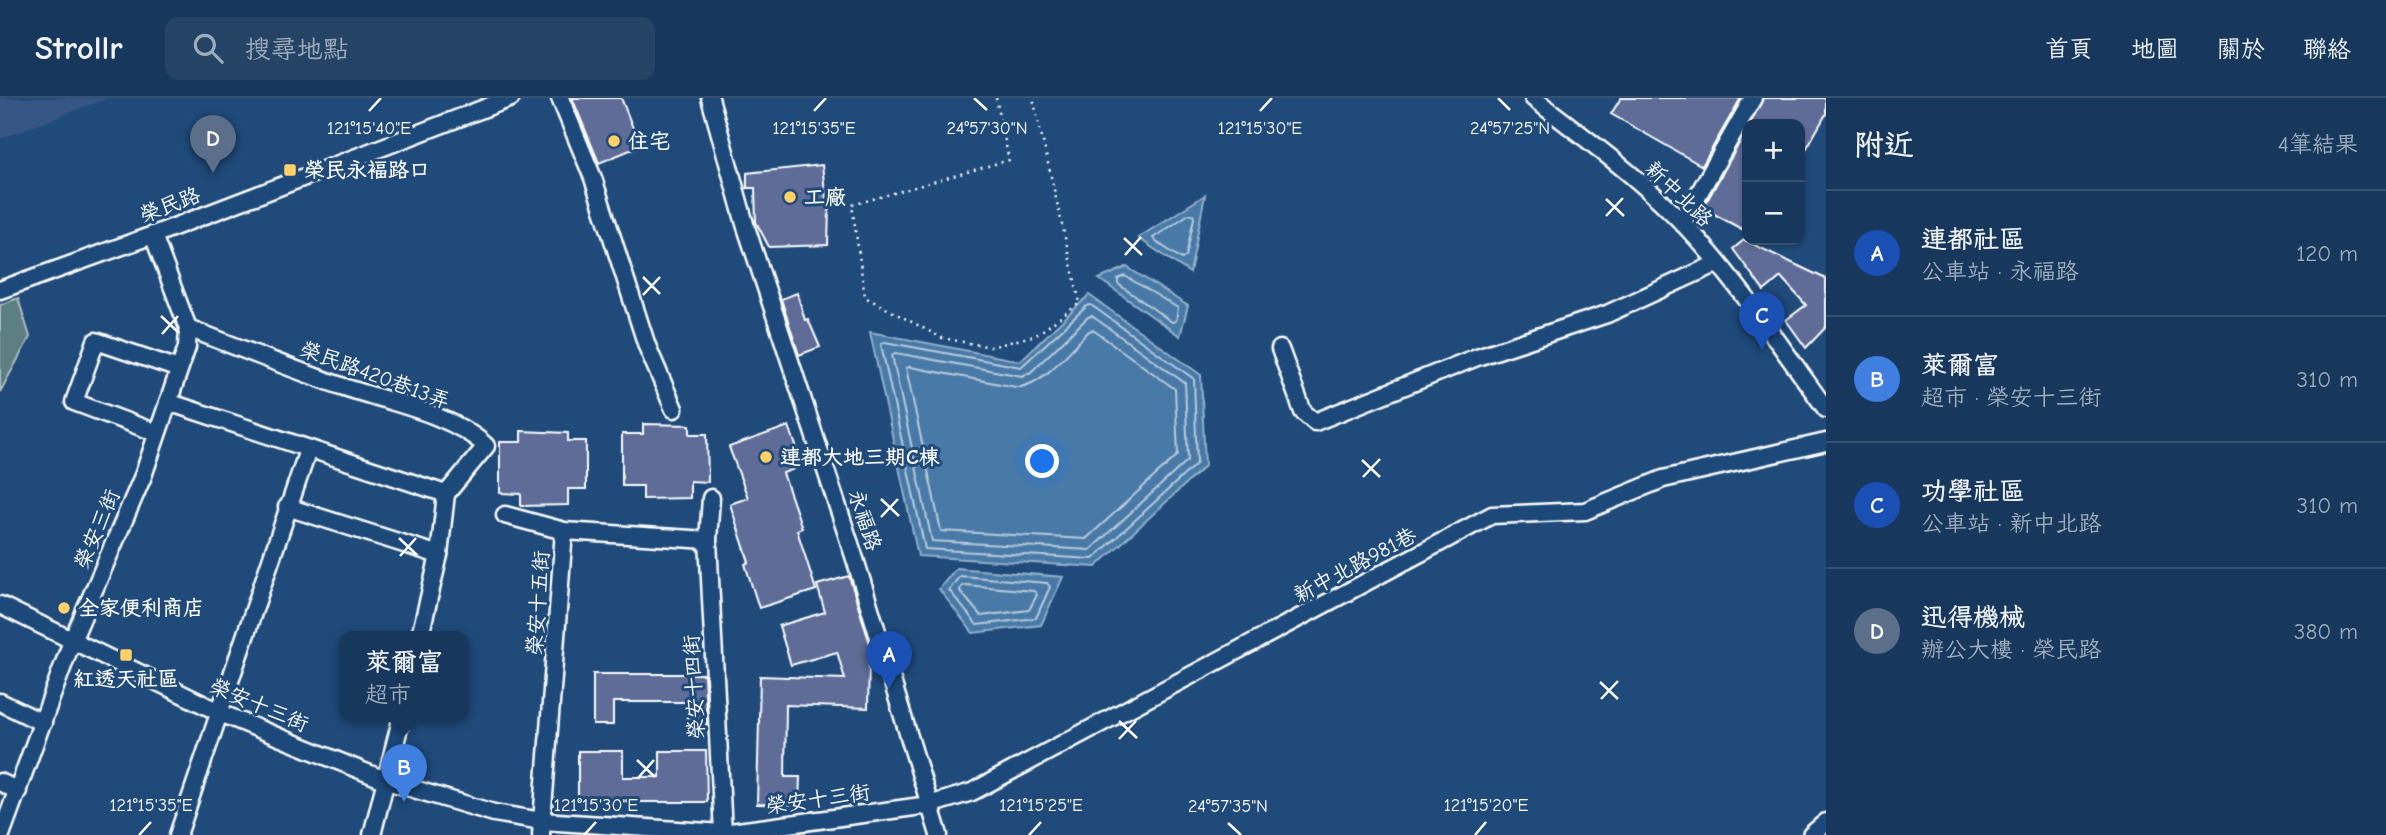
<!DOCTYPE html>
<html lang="zh-TW">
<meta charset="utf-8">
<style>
:root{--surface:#17385c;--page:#244365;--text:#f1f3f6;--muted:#9eacbb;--line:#365272;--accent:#d6ab8b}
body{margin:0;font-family:"Comic Neue","LXGW WenKai TC",sans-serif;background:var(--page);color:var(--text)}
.controls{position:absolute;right:21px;top:21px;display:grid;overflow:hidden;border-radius:14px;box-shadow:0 2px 5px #0004}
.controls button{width:63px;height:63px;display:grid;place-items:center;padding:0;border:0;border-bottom:2px solid var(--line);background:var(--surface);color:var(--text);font:35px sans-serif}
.you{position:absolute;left:1043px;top:364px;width:24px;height:24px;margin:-18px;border:5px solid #fff;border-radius:50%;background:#1a73e8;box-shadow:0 0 0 10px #1a73e833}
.badge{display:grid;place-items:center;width:46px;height:46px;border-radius:50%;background:var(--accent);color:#fff;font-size:23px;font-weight:700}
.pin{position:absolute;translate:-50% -58px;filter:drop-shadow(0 2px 4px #0008)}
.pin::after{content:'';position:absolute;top:37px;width:24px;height:21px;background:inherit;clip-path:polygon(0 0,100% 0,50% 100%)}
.popup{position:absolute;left:339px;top:533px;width:130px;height:91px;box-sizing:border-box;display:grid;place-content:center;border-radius:14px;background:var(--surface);filter:drop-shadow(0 2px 5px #0005);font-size:23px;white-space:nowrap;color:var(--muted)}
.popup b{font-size:26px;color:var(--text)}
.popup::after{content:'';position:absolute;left:50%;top:100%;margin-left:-14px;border:14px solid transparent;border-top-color:var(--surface)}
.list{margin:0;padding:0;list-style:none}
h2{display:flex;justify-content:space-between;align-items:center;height:91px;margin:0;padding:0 28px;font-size:30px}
h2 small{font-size:23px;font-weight:400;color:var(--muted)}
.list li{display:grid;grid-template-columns:46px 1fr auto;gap:21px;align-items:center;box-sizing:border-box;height:126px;padding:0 28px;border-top:2px solid var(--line)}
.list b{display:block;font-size:26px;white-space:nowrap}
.list p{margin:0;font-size:23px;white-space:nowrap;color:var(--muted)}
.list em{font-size:23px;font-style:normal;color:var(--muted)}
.icon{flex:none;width:38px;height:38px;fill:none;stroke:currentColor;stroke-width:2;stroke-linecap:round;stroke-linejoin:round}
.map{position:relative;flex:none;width:1826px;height:737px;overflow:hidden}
header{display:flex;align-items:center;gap:42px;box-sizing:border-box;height:98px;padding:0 35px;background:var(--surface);border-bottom:2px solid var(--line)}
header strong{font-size:33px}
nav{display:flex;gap:38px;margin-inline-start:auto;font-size:24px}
.search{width:490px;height:63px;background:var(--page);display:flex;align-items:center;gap:18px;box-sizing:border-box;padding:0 24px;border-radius:14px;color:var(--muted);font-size:26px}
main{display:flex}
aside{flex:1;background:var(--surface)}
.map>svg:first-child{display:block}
.built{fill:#365785}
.green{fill:#5d7e82;stroke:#aebec0;stroke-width:2}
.water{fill:#4a7aa7;stroke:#92afca;stroke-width:2}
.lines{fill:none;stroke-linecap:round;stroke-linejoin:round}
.shore{stroke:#b7cadc;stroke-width:2}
.building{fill:#5f6c97;stroke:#fff;stroke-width:2}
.minor-casing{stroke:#fff;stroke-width:21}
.path{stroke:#fff;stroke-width:2.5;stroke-dasharray:2 5;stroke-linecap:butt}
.minor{stroke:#1f4a7a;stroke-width:16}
.ticks{fill:none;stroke:#fff;stroke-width:2.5}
.poi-dot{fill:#ffd166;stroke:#1f4a7a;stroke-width:2.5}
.labels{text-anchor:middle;stroke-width:6;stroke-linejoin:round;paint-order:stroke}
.poi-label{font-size:21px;font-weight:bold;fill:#fff;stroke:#1f4a7a;text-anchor:start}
.street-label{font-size:21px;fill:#fff;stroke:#1f4a7a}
.ticks-label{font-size:18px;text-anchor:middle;fill:#fff;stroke:#1f4a7a;stroke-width:6;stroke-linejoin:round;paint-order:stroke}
</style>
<header>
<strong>Strollr</strong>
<div class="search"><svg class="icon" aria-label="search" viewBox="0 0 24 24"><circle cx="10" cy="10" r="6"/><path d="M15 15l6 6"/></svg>搜尋地點</div>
<nav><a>首頁</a><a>地圖</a><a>關於</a><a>聯絡</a></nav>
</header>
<main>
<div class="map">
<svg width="1826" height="737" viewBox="0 0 1826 737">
<rect width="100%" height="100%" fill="#1f4a7a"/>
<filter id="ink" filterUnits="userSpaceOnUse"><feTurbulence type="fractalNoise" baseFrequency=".0143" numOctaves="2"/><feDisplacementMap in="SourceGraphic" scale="14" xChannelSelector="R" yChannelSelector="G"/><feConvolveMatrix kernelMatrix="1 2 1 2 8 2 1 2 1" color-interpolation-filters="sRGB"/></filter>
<g filter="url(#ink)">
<path class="built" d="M0,0H108L0,41Z"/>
<path class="green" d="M18,200L30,239L0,294V207Z"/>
<g class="water">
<path d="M1205,97L1190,175L1138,140Z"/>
<path d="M1127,169L1188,208L1180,238L1099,181Z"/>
<path d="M1089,197L1201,277L1205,368L1096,469L918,458L870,234L1020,263Z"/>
<path d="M956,470L1063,479L1041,527L973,535L939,491Z"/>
</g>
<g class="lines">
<g class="shore">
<path d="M1189,116H1193L1194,120L1186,158L1182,161L1155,143L1153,140Z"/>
<path d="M1125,178L1178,210L1176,223L1172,224L1118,186V181Z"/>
<path d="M1091,207L1194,281L1197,365L1093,461L925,451L881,246L885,244L1021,269L1087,208Z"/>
<path d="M1092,218L1185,285L1188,362L1090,452L932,443L892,257L896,255L1022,278L1031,274L1088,219Z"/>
<path d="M1093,232L1175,291L1178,357L1086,441L941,433L906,270L910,269L1016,289C1041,290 1072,250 1089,233Z"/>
<path d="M960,478L1047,485L1050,489L1036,520L977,527L949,492Z"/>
<path d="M965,487L1034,493L1037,497L1029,512L981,518L960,493L961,489Z"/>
</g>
</g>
<g class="building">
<path d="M572,0H621L640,48L599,65Z"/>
<path d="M1621,0H1741L1702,68L1611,16Z"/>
<path d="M1763,0H1826V16L1800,62V26H1750Z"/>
<path d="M1747,31V134L1703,110Z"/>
<path d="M822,67L827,110H829L828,147L769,149L756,124L755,90H747V75Z"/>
<path d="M1744,142L1826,181V229L1806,250L1786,222L1806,207L1781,179L1764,193L1733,151Z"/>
<path d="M797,195L805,222L808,221L820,249L799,257L781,201Z"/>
<path d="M643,326L690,327V336H707L708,384L690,383V400L643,401V388H622V336H643Z"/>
<path d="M789,328L803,368L783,375L802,430L797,432L816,492L759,510L745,466L749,464L730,406L748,400L729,349Z"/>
<path d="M521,333L568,335V343H586V391H568V407L521,408V396L500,395V344H521Z"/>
<path d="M849,478L875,562L869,563L868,610L786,607L785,679H800L799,707L757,706L760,578L845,581L837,554L791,567L779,528L825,514L817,487Z"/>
<path d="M593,576H704L707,627H687V604H613V627H593Z"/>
<path d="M578,653H623V679H660V653H706L707,704H578Z"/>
</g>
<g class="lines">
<g class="minor-casing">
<g id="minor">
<path d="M560,0L593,80L647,248L674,311"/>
<path d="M710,0L745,126L855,461L939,737"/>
<path d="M1533,0C1579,35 1633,75 1674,116C1732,174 1778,245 1826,311"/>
<path d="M1682,125L1753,0"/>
<path d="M0,192L153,137L511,0"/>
<path d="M188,230C240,250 291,271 344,289C388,304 451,315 486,348L446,396"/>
<path d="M1280,251L1303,314L1315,324L1477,259L1607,216L1718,165"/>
<path d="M168,304L446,396"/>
<path d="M157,335L74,304L96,243L179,271"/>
<path d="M711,400L708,442L723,735"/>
<path d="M287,409L439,457"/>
<path d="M505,417L564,433L708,442"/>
<path d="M0,507L225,617L387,683L494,715L542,723L723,735L929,707L972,694L1492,417L1585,413L1663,381L1826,344"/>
<path d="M420,538L439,457L446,396"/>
<path d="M0,604L43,625"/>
<path d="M0,684L18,693"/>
<path d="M1,737L72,543L143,378L187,249L188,230L153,137"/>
<path d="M178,737L308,352"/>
<path d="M372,737L402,618"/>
<path d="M541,737L564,433"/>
<path d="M1811,737L1826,724"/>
</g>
</g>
<path class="path" d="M996,0L1009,62L852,107L865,199L942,240L991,249L1036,237L1080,205L1033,0"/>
<use href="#minor" class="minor"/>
</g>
</g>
<path class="ticks" d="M974,0L987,12M1498,0L1510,12M369,13L381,0M814,13L826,0M1260,13L1272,0M1606,101L1624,118M1606,118L1623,100M1124,140L1142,157M1125,157L1141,139M643,179L660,196M643,197L660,179M161,218L179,235M162,236L178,218M1362,362L1380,379M1363,379L1380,361M881,401L899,418M881,419L898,401M399,440L417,457M400,458L416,440M1600,584L1618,601M1601,601L1618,583M1119,623L1137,640M1119,641L1136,623M637,662L655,679M638,680L654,662M1228,725L1241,737M139,737L151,724M584,737L596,724M1029,737L1041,724M1475,737L1486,724"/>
<g class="poi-dot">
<circle cx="614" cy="43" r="7"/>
<rect x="283" y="65" width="14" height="14" rx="3.5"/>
<circle cx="790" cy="99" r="7"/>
<circle cx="766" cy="359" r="7"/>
<circle cx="64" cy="510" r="7"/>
<rect x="119" y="550" width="14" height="14" rx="3.5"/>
</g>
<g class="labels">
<g class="poi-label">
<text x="628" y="50">住宅</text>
<text x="304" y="79">榮民永褔路口</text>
<text x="804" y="106">工廠</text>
<text x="780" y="366">連都大地三期C棟</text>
<text x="78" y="517">全家便利商店</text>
<text x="126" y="588" text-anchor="middle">紅透天社區</text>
</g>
<g class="street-label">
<text transform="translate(1679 96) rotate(44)" y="7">新中北路</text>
<text transform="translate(170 107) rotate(-21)" y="7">榮民路</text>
<text transform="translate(375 277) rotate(20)" y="7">榮民路420巷13弄</text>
<text transform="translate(865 422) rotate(72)" y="7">永福路</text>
<text transform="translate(97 431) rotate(-67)" y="7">榮安三街</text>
<text transform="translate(1355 467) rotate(-28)" y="7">新中北路981巷</text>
<text transform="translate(538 505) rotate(-86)" y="7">榮安十五街</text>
<text transform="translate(694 589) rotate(-93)" y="7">榮安十四街</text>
<text transform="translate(259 607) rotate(23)" y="7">榮安十三街</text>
<text transform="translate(818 701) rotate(-8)" y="7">榮安十三街</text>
</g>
</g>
<g class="ticks-label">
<text x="987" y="36">24°57'30"N</text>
<text x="1510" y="36">24°57'25"N</text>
<text x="1260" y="36">121°15'30"E</text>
<text x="369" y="36">121°15'40"E</text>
<text x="814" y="36">121°15'35"E</text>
<text x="151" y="713">121°15'35"E</text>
<text x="596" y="713">121°15'30"E</text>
<text x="1041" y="713">121°15'25"E</text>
<text x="1486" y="713">121°15'20"E</text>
<text x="1228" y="714">24°57'35"N</text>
</g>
</svg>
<div class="controls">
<button>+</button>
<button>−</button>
</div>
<div class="you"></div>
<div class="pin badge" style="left:889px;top:591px;background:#1a4fb4">A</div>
<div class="pin badge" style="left:404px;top:704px;background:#3f7fe0">B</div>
<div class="popup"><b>萊爾富</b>超市</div>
<div class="pin badge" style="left:1762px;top:252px;background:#1a4fb4">C</div>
<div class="pin badge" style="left:213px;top:75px;background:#5c6f8a">D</div>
</div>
<aside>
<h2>附近<small>4筆結果</small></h2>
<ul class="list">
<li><span class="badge" style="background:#1a4fb4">A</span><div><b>連都社區</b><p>公車站 · 永福路</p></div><em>120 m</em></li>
<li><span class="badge" style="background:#3f7fe0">B</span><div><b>萊爾富</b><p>超市 · 榮安十三街</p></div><em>310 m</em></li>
<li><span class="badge" style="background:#1a4fb4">C</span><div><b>功學社區</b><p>公車站 · 新中北路</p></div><em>310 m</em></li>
<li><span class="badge" style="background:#5c6f8a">D</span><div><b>迅得機械</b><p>辦公大樓 · 榮民路</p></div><em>380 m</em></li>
</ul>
</aside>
</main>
